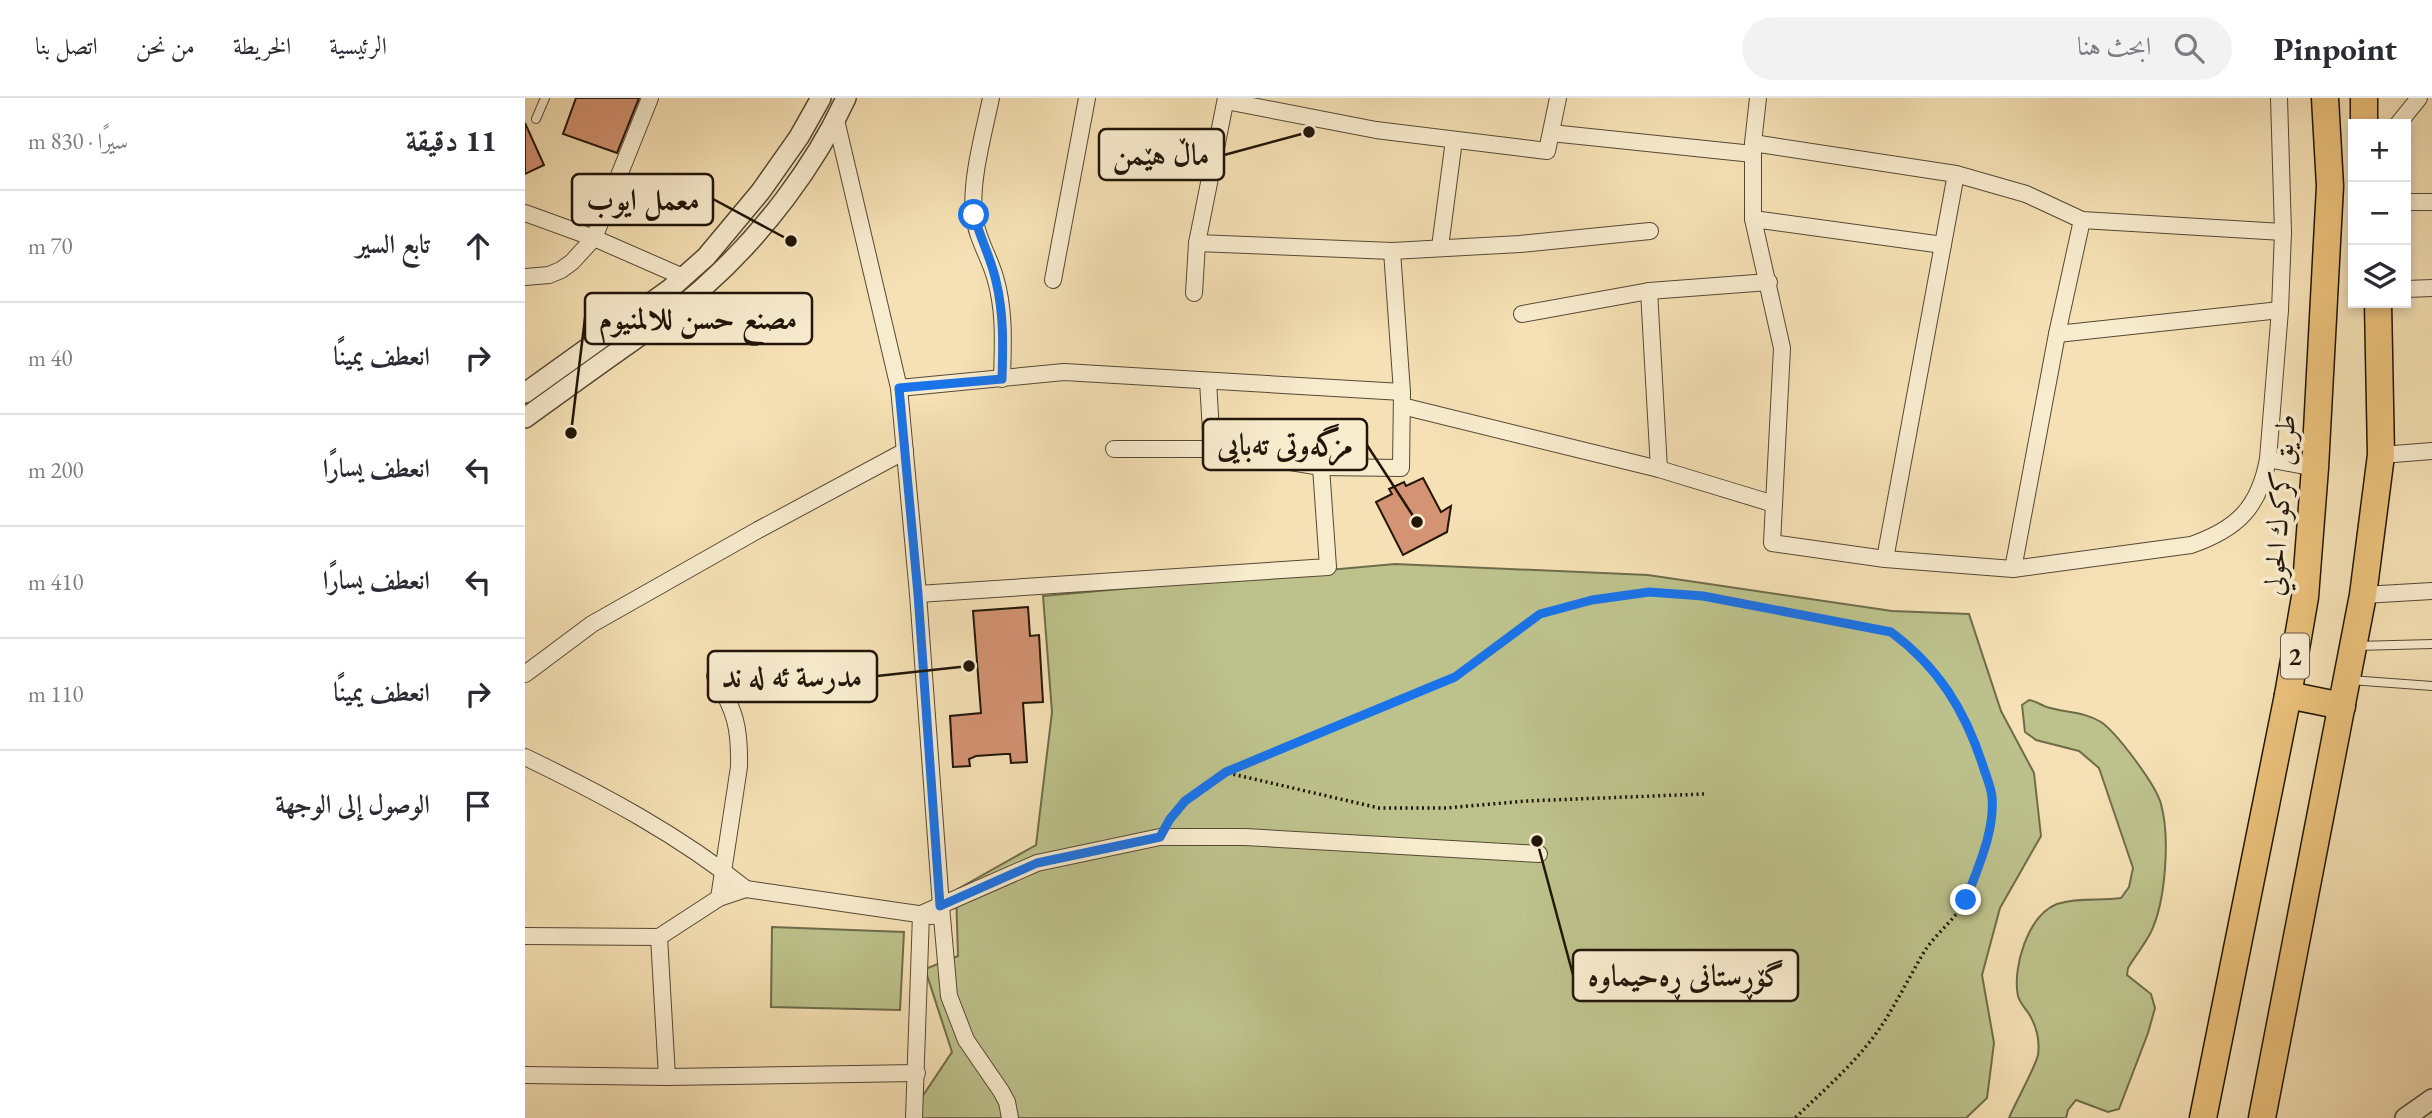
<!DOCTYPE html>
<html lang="ar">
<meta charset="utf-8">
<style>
:root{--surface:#fff;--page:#f2f2f3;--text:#2b2b33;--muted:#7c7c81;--line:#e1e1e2}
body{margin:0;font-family:"EB Garamond",Amiri,serif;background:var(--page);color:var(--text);direction:rtl}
.controls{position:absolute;right:21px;top:21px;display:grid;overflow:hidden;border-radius:0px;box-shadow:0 4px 10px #0003}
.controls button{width:63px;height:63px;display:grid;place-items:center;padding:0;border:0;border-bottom:2px solid var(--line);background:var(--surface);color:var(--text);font:35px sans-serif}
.stop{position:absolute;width:21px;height:21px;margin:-16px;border:5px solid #1a73e8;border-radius:50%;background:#fff}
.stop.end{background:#1a73e8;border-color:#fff;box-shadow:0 2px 7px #0008}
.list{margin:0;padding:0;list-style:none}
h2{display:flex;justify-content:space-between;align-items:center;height:91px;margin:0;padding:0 28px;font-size:30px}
h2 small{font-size:23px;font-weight:400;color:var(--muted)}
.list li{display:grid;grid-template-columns:46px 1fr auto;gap:21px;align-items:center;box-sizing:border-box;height:112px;padding:0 28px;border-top:2px solid var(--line)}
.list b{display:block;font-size:26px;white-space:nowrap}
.list em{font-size:23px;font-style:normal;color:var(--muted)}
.icon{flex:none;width:38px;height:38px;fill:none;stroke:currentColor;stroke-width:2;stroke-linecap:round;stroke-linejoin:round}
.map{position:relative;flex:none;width:1907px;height:1020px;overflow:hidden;direction:ltr}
header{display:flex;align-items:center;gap:42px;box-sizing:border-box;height:98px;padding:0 35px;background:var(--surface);border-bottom:2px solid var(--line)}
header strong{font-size:33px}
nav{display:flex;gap:38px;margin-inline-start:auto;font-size:24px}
.search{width:490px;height:63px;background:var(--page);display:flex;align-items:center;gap:18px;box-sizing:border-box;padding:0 24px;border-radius:38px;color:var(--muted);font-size:26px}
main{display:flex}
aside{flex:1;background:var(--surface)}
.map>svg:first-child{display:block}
.green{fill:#bdc28c;stroke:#6f6c4a;stroke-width:2}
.building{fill:#d49373;stroke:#211609;stroke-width:2}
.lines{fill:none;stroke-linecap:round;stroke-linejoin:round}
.service-casing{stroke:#564934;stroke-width:10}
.minor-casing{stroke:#564934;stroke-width:18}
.tertiary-casing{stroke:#564934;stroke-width:22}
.trunk-casing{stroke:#211609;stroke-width:29}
.path{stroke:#211609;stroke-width:3.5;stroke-dasharray:2 3.5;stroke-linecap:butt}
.service{stroke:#f8eccf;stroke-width:8}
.minor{stroke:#f8eccf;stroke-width:16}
.tertiary{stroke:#f8eccf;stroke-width:19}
.trunk{stroke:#eac07a;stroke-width:26}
.route{stroke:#1a73e8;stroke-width:9}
.labels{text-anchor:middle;stroke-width:7;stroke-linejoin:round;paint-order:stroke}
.shield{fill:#f8eccf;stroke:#625644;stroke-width:2}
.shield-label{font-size:26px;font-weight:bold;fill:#211609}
.street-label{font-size:28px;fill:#211609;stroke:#f8eccf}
.leader{fill:none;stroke:#211609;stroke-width:2.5}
.callout-dot{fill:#211609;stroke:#f8eccf;stroke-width:2.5}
.callout{fill:#f8eccf;stroke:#211609;stroke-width:2.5}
.callout-label{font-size:30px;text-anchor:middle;font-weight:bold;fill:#211609}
</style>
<header>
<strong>Pinpoint</strong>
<div class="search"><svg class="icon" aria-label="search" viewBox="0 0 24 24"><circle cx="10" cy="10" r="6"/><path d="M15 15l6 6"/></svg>ابحث هنا</div>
<nav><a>الرئيسية</a><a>الخريطة</a><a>من نحن</a><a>اتصل بنا</a></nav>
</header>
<main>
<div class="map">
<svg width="1907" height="1020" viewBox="0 0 1907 1020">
<rect width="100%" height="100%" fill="#f5e1b5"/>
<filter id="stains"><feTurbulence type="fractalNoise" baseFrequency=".00286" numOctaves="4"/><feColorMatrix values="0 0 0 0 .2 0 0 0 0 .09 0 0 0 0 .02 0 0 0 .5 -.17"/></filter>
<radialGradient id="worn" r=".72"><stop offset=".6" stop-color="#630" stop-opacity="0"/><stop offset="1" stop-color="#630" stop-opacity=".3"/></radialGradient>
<g class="green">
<path d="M870,466L1123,477L1367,513L1444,516L1476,613L1509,675L1516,738L1475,810L1457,877L1469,945L1462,1000L1441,1020H397V999L427,954L400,871L433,858L431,792L511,747L527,614L518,498Z"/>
<path d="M1504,602C1510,603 1513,605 1519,608C1537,615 1559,613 1576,624C1592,635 1631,687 1636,706C1645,739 1641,802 1626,834C1620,846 1610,858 1603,870L1602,877L1626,896L1630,910L1623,935L1594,1011L1583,1014L1551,1002L1543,1012L1541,1020H1484C1490,1005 1510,970 1513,957C1515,942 1512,929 1504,916C1500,910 1495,905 1493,898C1487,870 1503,817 1532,806C1553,799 1574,803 1596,800L1604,789L1608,770L1574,670L1554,653L1511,642L1500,634L1497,607Z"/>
<path d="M247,829L379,834L375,912L246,909Z"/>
</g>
<g class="building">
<path d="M51,0H114L92,55L38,36Z"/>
<path d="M0,25L19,67L0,76Z"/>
<path d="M898,380L916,414L926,408L922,434L878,457L851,404L867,396L864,391L879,384L881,388Z"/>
<path d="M503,509L505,538L514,537L518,604L498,605L502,664L486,665L485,656H480L451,658L444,661L445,668L428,669L425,618L456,615L448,513Z"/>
</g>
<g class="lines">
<g class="service-casing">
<g id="service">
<path d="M11,21L20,0"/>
<path d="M1831,548L1907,546"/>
<path d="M1825,582L1907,588"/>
</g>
</g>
<g class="minor-casing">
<g id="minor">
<path d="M466,0C459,34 445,83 449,117C451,139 464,158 470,179C480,212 478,246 477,281"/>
<path d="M1233,0L1228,45V121L1257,250L1247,445L1360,461L1488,471L1666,447C1712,431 1734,410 1743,361L1755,212L1758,134L1754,0"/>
<path d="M701,3L851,32L1022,53L1033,0"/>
<path d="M311,22L374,290L393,496L416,808L424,898L441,942L476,993L482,1004L485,1020"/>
<path d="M1873,26L1894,0"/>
<path d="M1026,35L1228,56"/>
<path d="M1228,45L1431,76L1501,96L1557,122L1758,134"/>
<path d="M1881,104H1907"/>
<path d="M0,115L69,140L158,179"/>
<path d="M1228,121L1418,147"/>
<path d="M672,145L867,153L995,146L1125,133"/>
<path d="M915,149L929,42"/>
<path d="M0,179L24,177L36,172L47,164L69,140L125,0"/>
<path d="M528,182L562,0"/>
<path d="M1881,191L1907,190"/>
<path d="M1124,193L1134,371"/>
<path d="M669,195L672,145L701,0"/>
<path d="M997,216L1124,193L1244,184"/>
<path d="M1532,236L1755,212"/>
<path d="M683,283L687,351"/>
<path d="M374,290L539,274L877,294"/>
<path d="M877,308L1134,371L1249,406"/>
<path d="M589,351H687L796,369L876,370L877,294L867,153"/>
<path d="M1856,357L1907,353"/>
<path d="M1743,361L1790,370"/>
<path d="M1360,461L1431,76"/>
<path d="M1488,471L1532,236L1557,122"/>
<path d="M393,496L803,469L796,369"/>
<path d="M1838,497L1907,493"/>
<path d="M0,576L67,526L233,432L380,353"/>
<path d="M190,578C210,613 215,629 214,669L194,800"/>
<path d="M0,659C77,696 154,737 221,791"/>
<path d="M0,838L134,839L194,800L221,791L407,818"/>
<path d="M134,839L142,979"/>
<path d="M0,977L142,979L392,975"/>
<path d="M389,1020L396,816L512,765L635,739H720L1014,756"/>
</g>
</g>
<g class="tertiary-casing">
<g id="tertiary">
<path d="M0,295L145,191L181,159L236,93L274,39L296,0"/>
<path d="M0,320C36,294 72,268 109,242C133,225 159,208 181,187C237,137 290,68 321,0"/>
<path d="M1880,1020L1907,1001"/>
</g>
</g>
<g class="trunk-casing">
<g id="trunk">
<path d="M1839,0V26"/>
<path d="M1763,597L1817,608"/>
<path d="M1678,1020L1763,597L1780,499L1790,370L1805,88L1800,0"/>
<path d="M1737,1020L1838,497L1856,357L1853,205"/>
</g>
</g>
<g class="path">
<path d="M703,675L854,710H921L1001,703L1179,696"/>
<path d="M643,725L660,703L701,674L930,578L1015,516L1067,502L1124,494L1178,498L1366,534C1412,569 1440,611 1457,667C1460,676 1465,687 1467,697C1471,725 1453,774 1442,800C1432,820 1411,835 1399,854C1385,878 1372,904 1357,927C1333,963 1300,991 1270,1020"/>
</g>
<use href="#service" class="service"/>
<use href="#minor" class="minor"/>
<use href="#tertiary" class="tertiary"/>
<use href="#trunk" class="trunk"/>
</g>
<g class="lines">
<path class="route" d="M449,117C455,140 466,160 471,183C479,216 478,248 477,281L374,290L393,496L415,808L512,765L635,739L645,721L660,703L701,674L930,579L1015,516L1067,502L1124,494L1178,498L1366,534C1413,569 1440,612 1458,668C1461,678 1466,689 1467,699C1470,734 1452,771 1441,802"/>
</g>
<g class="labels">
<rect class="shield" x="1756" y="535.5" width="28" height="45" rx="5"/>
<g class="shield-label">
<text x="1770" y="567">2</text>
</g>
<g class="street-label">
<text transform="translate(1754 407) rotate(-86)" y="10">طريق كركوك الحولي</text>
</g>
</g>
<path class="leader" d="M784 34L699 57M266 143L188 101M46 335L60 220M892 424L842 347M444 568L352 578M1012 743L1048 877"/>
<g class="callout-dot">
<circle cx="784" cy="34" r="7"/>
<circle cx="266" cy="143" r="7"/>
<circle cx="46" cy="335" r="7"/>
<circle cx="892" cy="424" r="7"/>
<circle cx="444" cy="568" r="7"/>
<circle cx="1012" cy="743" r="7"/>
</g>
<g class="callout">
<rect x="574" y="31" width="125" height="51" rx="7"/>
<rect x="47" y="76" width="141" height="51" rx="7"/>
<rect x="60" y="195" width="227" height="51" rx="7"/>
<rect x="678" y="321" width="164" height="51" rx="7"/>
<rect x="183" y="553" width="169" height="51" rx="7"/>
<rect x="1048" y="852" width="225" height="51" rx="7"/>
</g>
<g class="callout-label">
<text x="636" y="67">ماڵ هێمن</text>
<text x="118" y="112">معمل ايوب</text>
<text x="173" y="231">مصنع حسن للالمنيوم</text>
<text x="760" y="357">مزگەوتی تەبایی</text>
<text x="267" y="589">مدرسة ئه له ند</text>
<text x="1161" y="888">گۆڕستانی ڕەحیماوە</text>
</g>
<rect width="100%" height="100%" filter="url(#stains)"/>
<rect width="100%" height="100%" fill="url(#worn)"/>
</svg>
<div class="controls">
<button>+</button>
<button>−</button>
<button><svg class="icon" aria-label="layers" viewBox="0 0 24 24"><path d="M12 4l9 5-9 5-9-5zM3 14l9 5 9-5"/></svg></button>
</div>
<div class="stop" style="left:449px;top:117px"></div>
<div class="stop end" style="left:1441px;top:802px"></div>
</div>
<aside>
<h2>11 دقيقة<small>سيرًا · 830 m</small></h2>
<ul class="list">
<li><svg class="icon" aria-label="ahead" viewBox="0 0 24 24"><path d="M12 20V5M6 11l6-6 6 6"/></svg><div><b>تابع السير</b></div><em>70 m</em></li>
<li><svg class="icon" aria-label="right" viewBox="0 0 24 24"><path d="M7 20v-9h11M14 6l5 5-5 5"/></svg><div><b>انعطف يمينًا</b></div><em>40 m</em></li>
<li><svg class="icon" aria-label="left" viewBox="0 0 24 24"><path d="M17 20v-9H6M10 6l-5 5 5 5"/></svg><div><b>انعطف يسارًا</b></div><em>200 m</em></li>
<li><svg class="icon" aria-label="left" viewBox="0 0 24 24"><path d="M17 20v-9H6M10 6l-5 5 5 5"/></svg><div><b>انعطف يسارًا</b></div><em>410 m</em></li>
<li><svg class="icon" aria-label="right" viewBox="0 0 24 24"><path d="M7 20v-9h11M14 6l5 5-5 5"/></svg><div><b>انعطف يمينًا</b></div><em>110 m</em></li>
<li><svg class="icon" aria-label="arrive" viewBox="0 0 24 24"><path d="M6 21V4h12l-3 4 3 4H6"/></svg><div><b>الوصول إلى الوجهة</b></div></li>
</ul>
</aside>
</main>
